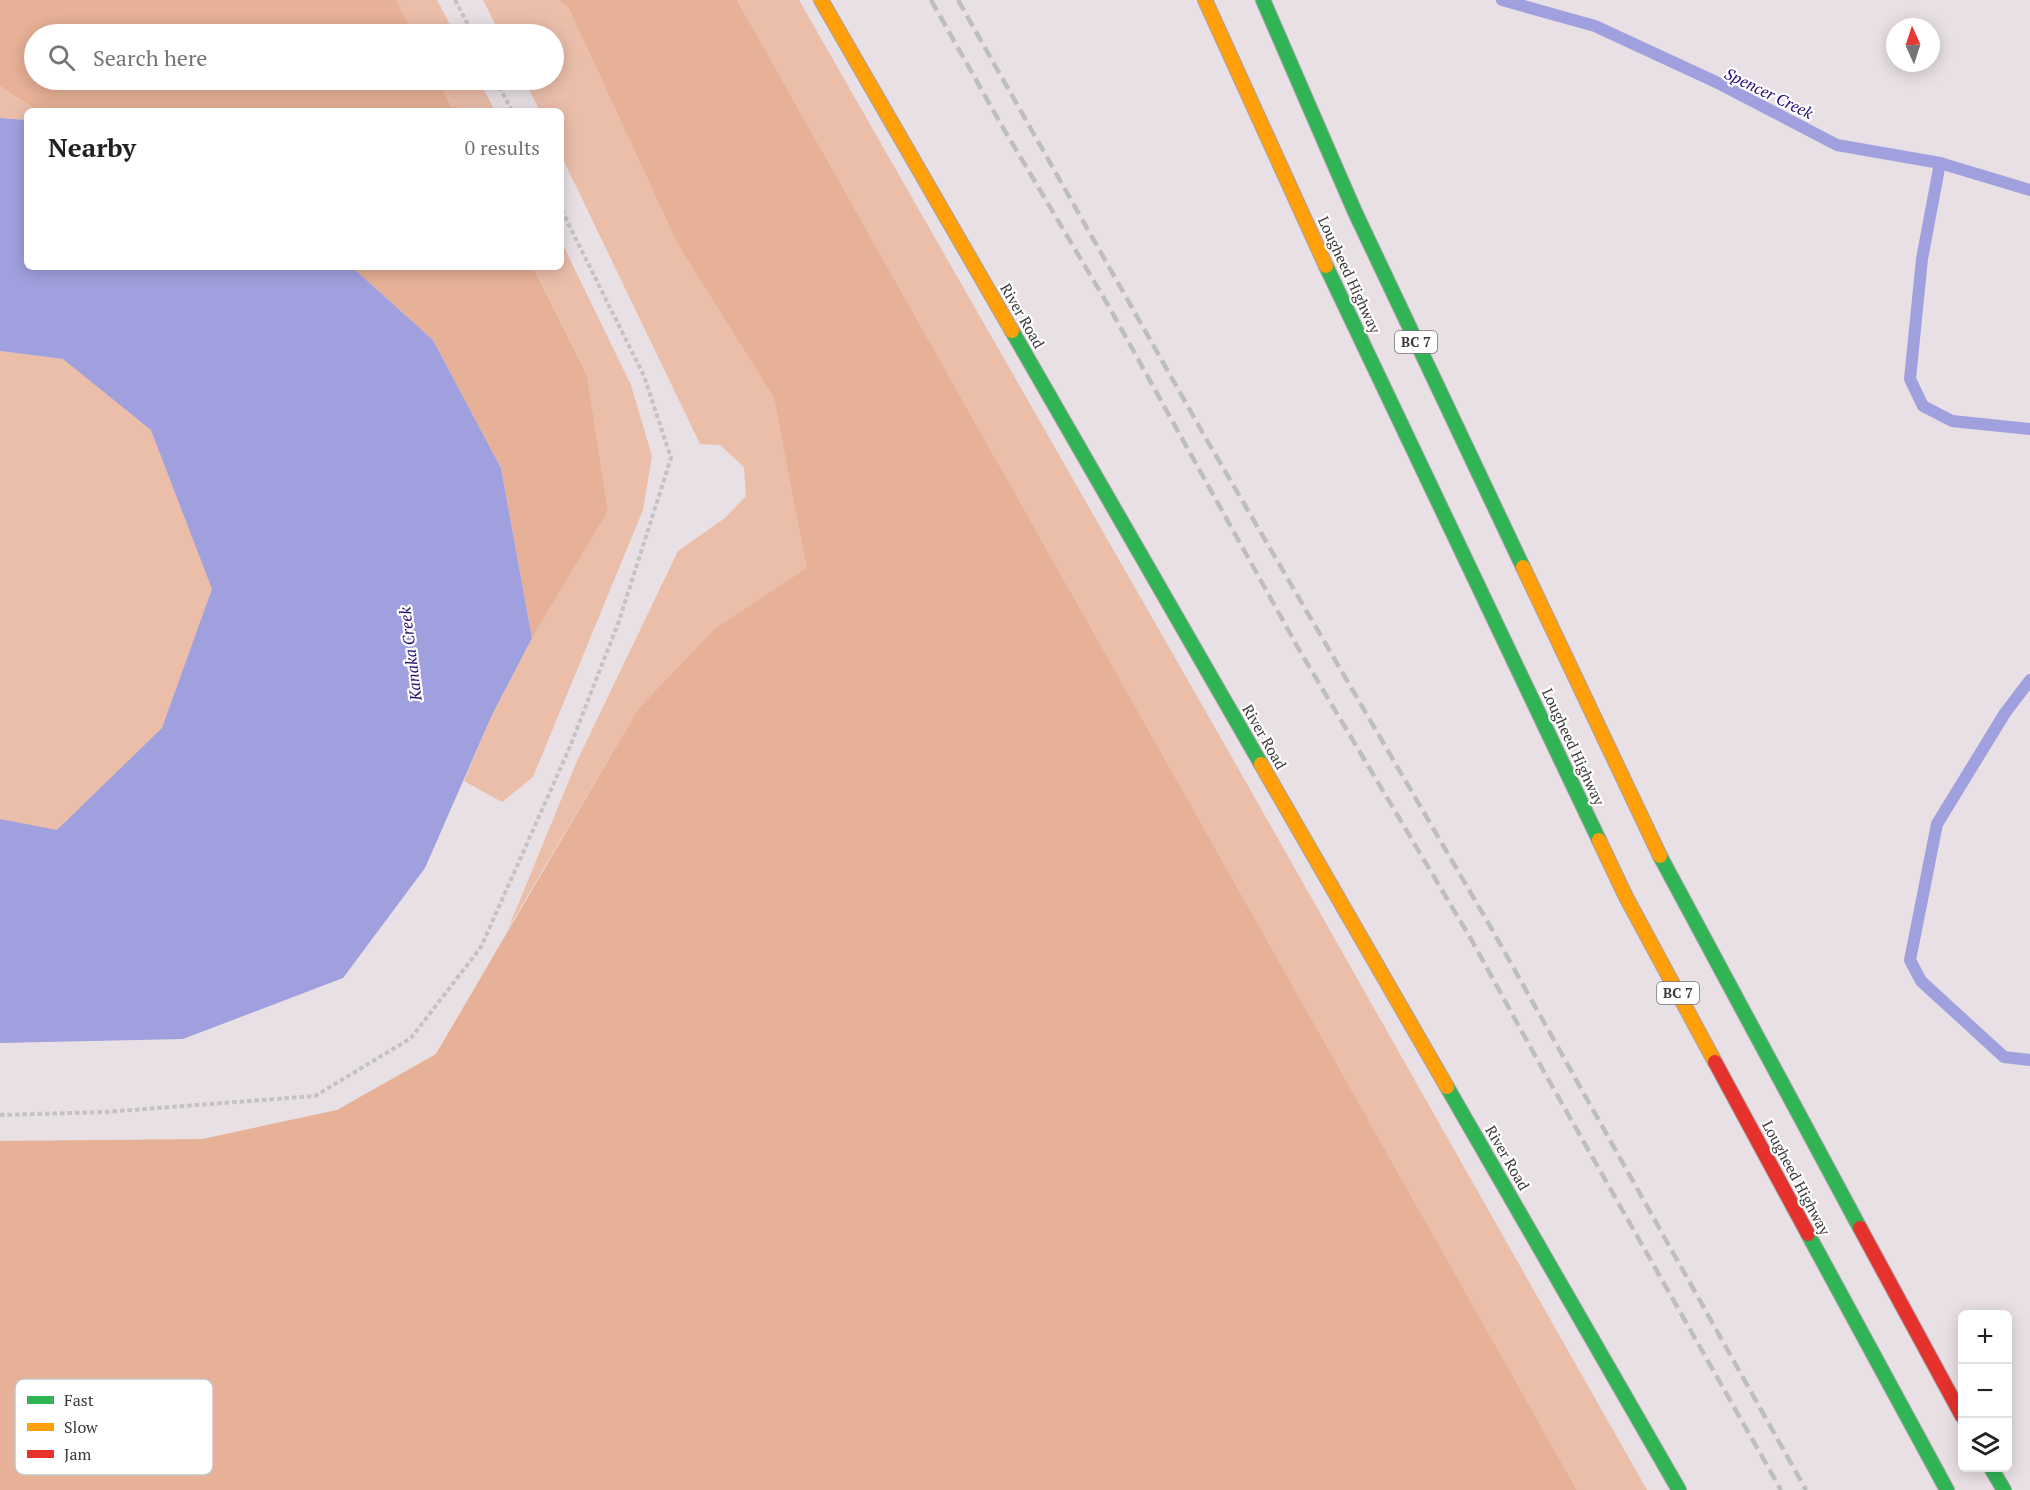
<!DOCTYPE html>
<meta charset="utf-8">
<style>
:root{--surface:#fff;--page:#f6f6f6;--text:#202124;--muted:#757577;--line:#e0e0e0}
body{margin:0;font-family:"PT Serif",serif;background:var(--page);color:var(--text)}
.controls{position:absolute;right:18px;bottom:18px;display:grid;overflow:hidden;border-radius:9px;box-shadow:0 3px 15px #0003}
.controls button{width:54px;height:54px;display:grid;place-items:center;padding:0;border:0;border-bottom:2px solid var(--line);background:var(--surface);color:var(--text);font:30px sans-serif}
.compass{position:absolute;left:1886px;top:18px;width:54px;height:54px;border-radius:50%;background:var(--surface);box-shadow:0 3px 15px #0003;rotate:357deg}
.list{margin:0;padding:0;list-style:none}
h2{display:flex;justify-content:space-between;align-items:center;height:78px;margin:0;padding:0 24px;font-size:26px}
h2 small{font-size:20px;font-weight:400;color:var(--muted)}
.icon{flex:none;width:33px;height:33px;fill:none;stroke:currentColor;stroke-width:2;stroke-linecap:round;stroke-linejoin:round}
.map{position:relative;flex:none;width:2030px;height:1490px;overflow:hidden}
.search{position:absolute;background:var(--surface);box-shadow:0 3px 15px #0003;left:24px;top:24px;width:540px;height:66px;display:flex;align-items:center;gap:15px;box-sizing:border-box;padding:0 21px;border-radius:33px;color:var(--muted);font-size:22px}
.panel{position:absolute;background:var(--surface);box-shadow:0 3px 15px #0003;left:24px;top:108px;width:540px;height:162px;border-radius:9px}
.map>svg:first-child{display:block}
.green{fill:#eabea9}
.forest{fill:#e6b196}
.water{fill:#a0a0de}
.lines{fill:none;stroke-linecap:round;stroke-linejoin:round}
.stream{stroke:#a0a0de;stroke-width:12}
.fast-casing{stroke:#a7a1a4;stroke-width:16}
.slow-casing{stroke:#a7a1a4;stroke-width:16}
.jam-casing{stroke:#a7a1a4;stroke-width:16}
.path{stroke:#c4c2c3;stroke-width:4;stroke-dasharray:4.5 3;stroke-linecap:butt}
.fast{stroke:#30b455;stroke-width:14}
.slow{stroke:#ff9f0a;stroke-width:14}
.jam{stroke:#e5322d;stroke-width:14}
.rail{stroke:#bfbebf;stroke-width:4.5;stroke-dasharray:12 6;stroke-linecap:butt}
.labels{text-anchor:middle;stroke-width:4.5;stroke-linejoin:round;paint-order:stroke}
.shield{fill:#fff;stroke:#777475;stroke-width:1.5}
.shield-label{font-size:14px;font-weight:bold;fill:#3d383a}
.street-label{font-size:15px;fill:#3d383a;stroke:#fff}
.water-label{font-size:16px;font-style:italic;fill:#240c75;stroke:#fff}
.key{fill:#fff;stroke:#c5c3c4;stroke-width:1.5}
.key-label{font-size:16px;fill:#3d383a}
</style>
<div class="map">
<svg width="2030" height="1490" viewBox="0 0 2030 1490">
<rect width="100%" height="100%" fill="#e8e0e4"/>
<g class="green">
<path d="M396,0H437L455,34H414Z"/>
<path d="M483,0H559L568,7L678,245L774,398L808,568L714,629L638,709L508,929L577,761L678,551L725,518L746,496L744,467L720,445L700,444L561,155V111H540L524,80H554V34H500Z"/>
<path d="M737,0H799L1230,754L1647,1490H1577Z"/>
<path d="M437,80H479L495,111H454Z"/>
<path d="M0,86L38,111H27V120L0,118Z"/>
<path d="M561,241L631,385L652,456L643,510L533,777L502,802L464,781L492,715L532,638L608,511L587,375L533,267H561Z"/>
<path d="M0,351L63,359L167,401L323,591L0,884Z"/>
</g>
<g class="forest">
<path d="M0,0H396L414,34H34V80H437L454,111H38L0,86Z"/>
<path d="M559,0H737L1577,1490H0V1141L202,1139L337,1110L436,1054L638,709L714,629L807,568L774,398L678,245L568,7Z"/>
<path d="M352,267H533L587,375L608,511L532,638L501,468L433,340Z"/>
</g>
<path class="water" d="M0,118L27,120V267H352L433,340L501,468L532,638L492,715L425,868L343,978L183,1039L0,1043V819L57,830L162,728L212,589L151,430L63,359L0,351Z"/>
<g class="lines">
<g class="stream">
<path d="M1502,0L1595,26L1716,82L1837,145L1940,163L2030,190"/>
<path d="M1940,163L1922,259L1910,379L1923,406L1952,421L2030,429"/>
<path d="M2030,680L2005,713L1937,824L1910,960L1921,981L2004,1057L2030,1060"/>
</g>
<g class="fast-casing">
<g id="fast">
<path d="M1263,0L1355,212L1523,567"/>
<path d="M1326,266L1599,840"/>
<path d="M1012,331L1261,764"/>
<path d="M1660,856L1860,1228"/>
<path d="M1447,1087L1679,1490"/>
<path d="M1808,1234L1947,1490"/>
<path d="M1991,1468L2004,1490"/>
</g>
</g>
<g class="slow-casing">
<g id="slow">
<path d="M821,0L1012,331"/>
<path d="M1205,0L1326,266"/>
<path d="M1523,567L1660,856"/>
<path d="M1261,764L1447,1087"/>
<path d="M1599,840L1626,897L1715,1062"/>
</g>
</g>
<g class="jam-casing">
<g id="jam">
<path d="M1715,1062L1808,1234"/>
<path d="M1860,1228L1962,1416"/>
</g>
</g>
<g class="path">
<path d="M455,0L473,34"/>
<path d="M496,80L512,111"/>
<path d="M0,1115L105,1112L315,1096L411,1038L481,947L569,749L619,621L671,458L644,376L561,209"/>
</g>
<use href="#fast" class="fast"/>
<use href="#slow" class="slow"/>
<use href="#jam" class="jam"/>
<g class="rail">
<path d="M931,0L1002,126L1108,305L1301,653L1471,939L1543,1070L1781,1490"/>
<path d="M958,0L1204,435L1490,926L1806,1490"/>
</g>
</g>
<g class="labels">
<g class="shield">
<rect x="1395" y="331" width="42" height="22" rx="4.5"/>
<rect x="1657" y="982" width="42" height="22" rx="4.5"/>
</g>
<g class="shield-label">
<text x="1416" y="347">BC 7</text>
<text x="1678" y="998">BC 7</text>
</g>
<g class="street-label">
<text transform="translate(1349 275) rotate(65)" y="5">Lougheed Highway</text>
<text transform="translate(1022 316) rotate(60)" y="5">River Road</text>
<text transform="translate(1264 737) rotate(60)" y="5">River Road</text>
<text transform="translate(1573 747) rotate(65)" y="5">Lougheed Highway</text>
<text transform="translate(1507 1158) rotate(60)" y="5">River Road</text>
<text transform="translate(1796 1178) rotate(62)" y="5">Lougheed Highway</text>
</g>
<g class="water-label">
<text transform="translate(1769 93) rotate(26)" y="6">Spencer Creek</text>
<text transform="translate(410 654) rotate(-97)" y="6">Kanaka Creek</text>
</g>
</g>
<rect x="15" y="1379" width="198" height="96" rx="9" class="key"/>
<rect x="27" y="1396" width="27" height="8" fill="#30b455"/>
<rect x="27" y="1423" width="27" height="8" fill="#ff9f0a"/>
<rect x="27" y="1450" width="27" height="8" fill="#e5322d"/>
<g class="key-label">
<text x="64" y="1406">Fast</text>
<text x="64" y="1433">Slow</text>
<text x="64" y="1460">Jam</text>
</g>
</svg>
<div class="controls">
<button>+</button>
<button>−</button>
<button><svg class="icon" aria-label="layers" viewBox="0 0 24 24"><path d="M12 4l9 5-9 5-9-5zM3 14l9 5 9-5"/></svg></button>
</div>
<svg class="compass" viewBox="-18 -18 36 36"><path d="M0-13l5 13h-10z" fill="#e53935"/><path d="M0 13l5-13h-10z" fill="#757577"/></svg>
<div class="search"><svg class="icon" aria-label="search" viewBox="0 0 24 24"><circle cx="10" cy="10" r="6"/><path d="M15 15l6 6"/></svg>Search here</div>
<section class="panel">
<h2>Nearby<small>0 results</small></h2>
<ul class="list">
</ul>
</section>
</div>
